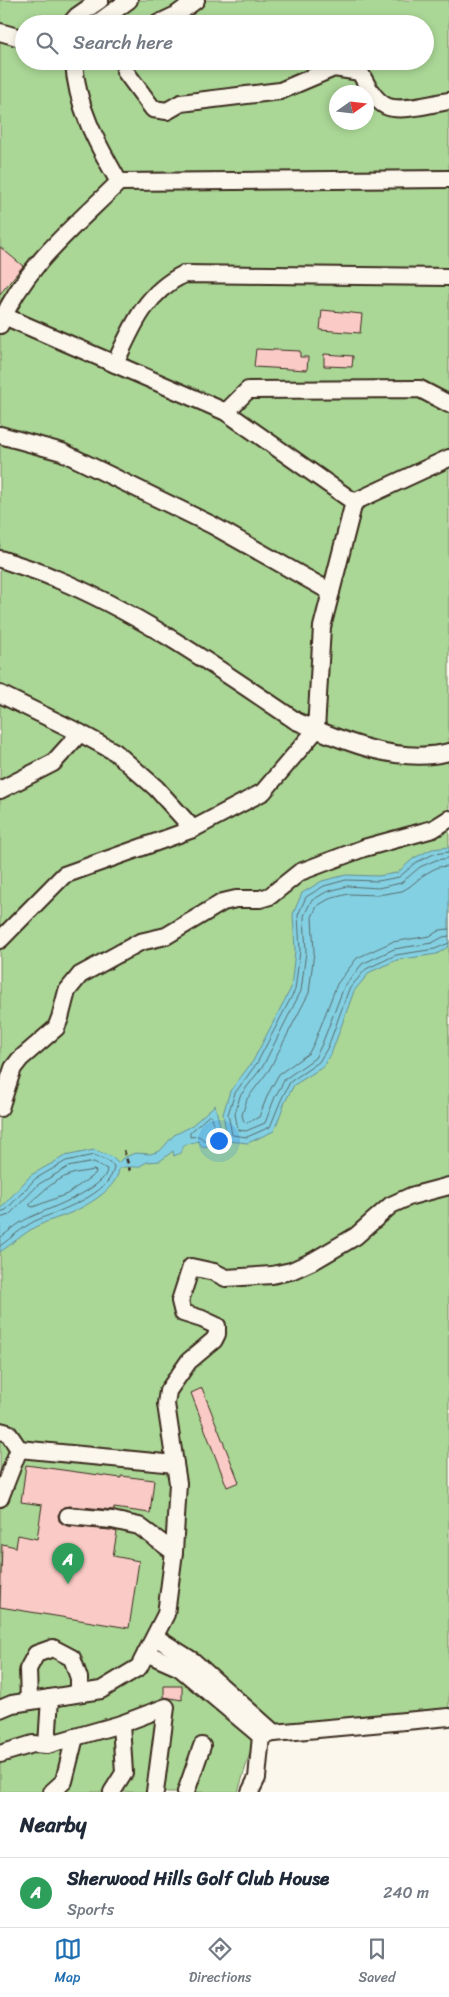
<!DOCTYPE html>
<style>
:root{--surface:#fff;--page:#f6f6f7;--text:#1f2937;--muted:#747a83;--line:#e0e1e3;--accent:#1f6fb2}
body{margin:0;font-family:Sriracha,sans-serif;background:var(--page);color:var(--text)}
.compass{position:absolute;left:329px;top:85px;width:45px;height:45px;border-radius:50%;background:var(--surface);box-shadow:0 2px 8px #0003;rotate:76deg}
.you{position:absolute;left:218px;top:1140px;width:18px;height:18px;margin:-12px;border:4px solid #fff;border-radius:50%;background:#1a73e8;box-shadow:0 0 0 8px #1a73e833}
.badge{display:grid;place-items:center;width:32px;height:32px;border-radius:50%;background:var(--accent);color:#fff;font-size:16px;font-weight:700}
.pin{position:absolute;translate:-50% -41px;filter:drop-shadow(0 1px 2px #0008)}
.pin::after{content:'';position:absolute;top:26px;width:18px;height:15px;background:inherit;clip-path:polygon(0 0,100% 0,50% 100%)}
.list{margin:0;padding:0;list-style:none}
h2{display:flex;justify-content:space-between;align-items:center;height:65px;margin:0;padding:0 20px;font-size:21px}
h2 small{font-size:16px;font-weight:400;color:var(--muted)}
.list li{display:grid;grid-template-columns:32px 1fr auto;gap:15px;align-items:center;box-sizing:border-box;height:70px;padding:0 20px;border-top:1px solid var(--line)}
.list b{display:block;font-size:19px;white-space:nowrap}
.list p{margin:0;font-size:16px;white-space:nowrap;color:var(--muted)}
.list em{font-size:16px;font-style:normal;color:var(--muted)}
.icon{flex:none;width:28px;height:28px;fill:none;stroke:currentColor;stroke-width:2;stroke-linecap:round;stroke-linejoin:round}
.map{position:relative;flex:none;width:449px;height:1792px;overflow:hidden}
.search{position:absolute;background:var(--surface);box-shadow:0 2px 8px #0003;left:15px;right:15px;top:15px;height:55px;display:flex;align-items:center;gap:12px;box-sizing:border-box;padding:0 18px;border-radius:28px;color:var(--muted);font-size:19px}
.sheet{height:135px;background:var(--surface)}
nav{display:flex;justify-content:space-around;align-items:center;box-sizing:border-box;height:70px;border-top:1px solid var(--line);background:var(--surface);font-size:14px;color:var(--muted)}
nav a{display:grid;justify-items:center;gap:2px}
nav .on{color:var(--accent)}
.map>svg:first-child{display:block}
.green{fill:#aad796;stroke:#72805a;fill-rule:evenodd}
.water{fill:#83d0e2;stroke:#668e94}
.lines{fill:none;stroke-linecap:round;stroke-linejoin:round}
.shore{stroke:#586c6c;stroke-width:1}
.building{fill:#facac6;stroke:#3b2a1e}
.minor-casing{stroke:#3b2a1e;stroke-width:20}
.path{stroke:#3b2a1e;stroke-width:2.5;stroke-dasharray:5 4;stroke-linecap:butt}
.minor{stroke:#fbf7ec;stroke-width:16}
</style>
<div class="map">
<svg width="449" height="1792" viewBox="0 0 449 1792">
<rect width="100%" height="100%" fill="#fbf7ec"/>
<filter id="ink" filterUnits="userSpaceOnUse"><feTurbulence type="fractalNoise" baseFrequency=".02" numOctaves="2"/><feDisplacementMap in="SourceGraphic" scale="10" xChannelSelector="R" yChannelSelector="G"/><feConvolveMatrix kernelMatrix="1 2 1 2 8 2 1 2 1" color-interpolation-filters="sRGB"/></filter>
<g filter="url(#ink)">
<path class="green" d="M0,0H449V1708L277,1724L254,1740L238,1792H0ZM24,24H425V61H24ZM336,92H366V122H336Z"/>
<g class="water">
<path d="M449,847V946L437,954L397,960L370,972L354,991L333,1049L323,1067L294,1085L285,1102L274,1131L248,1143L228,1141L223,1114L230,1091L253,1061L291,988L295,951L293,914L302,893L322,881L346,875L378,876L397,873L414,858L432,849Z"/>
<path d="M215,1105L222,1134L218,1143L203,1147L198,1141L184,1145L180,1153L174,1156L173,1151L160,1161L147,1162L138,1167H124L119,1169C117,1188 91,1203 75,1211C63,1217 48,1220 35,1227C23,1234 12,1244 0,1252V1209L31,1175L65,1156L94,1150L111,1156L118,1163L123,1158L135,1153L150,1154L160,1151L174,1135L190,1127Z"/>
</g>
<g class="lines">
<g class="shore">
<path d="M449,852L434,854L417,862L399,877L378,881L346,880L324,886L306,897L298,915L300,951L295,990L257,1063L235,1093L228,1114L232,1135L247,1137L270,1127L281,1100L290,1082L319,1062L328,1047L349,989L366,969L396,955L435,949L449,943"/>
<path d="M449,858L436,860L420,867L401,883L378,888L347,886L326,892L311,901L304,916L306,952L301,991L263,1066L240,1096L235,1114L238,1130L246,1131L265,1123L275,1097L285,1079L315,1058L322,1044L344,987L362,964L394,949L432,943L443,937L449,936"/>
<path d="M449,866L438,867L425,874L409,887L402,891L378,895L348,894L329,899L317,906L312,917L314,952L309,993L269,1070L247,1099L242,1115L244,1122L247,1123L259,1117L268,1094L279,1074L309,1053L315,1041L337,984L357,958L392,942L430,936L440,930L449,929"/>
<path d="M210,1115L212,1117L216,1133L214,1139L205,1141L199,1136L190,1137V1133Z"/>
<path d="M93,1170L96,1171L95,1174L67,1194L33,1207L30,1206V1204C42,1191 54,1181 69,1175C77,1172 85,1172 93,1170Z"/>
<path d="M0,1212L6,1210L35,1179L66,1161L94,1155L108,1161L114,1166C112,1195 57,1211 35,1221C23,1227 11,1238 0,1246"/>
<path d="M0,1218L9,1215L39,1184L68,1167L94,1162L107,1169C107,1188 48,1209 33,1216C21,1221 10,1230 0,1238"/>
</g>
</g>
<g class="building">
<path d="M0,247L23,266L0,294Z"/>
<path d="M322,310L362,314L360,333L320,330Z"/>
<path d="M256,349L300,351V357H308L307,370L254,367Z"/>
<path d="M324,354L353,356L352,367L324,366Z"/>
<path d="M202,1388L239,1482L227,1487L191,1393Z"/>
<path d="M26,1465L121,1478V1476L154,1480L150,1513L114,1508V1510L69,1506L63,1507L58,1515L59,1521L67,1526L110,1530L117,1532L113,1556L139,1561L129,1628L0,1607L2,1544L16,1547L18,1535L37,1539L42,1505L21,1502Z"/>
<path d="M164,1686H182V1700L164,1697Z"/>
</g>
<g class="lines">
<g class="minor-casing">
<g id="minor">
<path d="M70,24L77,16L100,0"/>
<path d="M96,24L129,0"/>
<path d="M157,24L176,15L196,0"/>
<path d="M0,32L24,39"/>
<path d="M74,61C76,106 97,144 119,182L449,179"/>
<path d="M124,61L125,71L153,109L167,111L181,103L280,91L334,68L360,72C366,84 374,100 386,106C401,113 433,103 449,101"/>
<path d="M4,316L226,412L354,502"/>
<path d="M0,325C23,267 76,225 119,182"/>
<path d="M115,364C132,327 145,293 184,274L449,277"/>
<path d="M226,412L248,390L420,389L449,404"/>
<path d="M0,435L62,452L212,525L331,592"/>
<path d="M0,559C18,565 36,570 54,578C140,613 219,669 296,721C343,741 398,765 449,752"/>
<path d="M0,694L80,733L115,752L156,788L193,829"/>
<path d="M0,790L53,763L80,733"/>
<path d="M0,940L64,875L193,829L263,792L316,730L322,627L354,502L449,458"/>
<path d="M0,1108L13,1068L20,1059L56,1028L60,1018L67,991L80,975L140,942L166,936L223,902L236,899H260L270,896L300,872L364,848L433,829L449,819"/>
<path d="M0,1431L8,1433L19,1449"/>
<path d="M175,1464L166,1404L168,1391L189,1361L214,1340L217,1334V1326L202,1319L183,1313L180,1301L191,1267L214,1272L226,1278L272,1275L291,1271L315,1260L356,1236L391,1205L411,1196L449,1186"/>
<path d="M0,1498L19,1449L175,1464L178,1483L174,1552L166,1614L139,1667L101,1690L12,1704L0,1709"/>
<path d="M68,1516L112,1520L139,1526L174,1552"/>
<path d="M155,1637L193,1661L274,1733"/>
<path d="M146,1653L180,1668L261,1736"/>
<path d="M29,1701L28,1669L36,1654L53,1648L72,1658L79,1678V1693"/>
<path d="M261,1736L274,1733L449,1717"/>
<path d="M47,1745L50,1698"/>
<path d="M0,1754L33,1744L47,1745L121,1724L166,1707L155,1792"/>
<path d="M52,1792L64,1781L75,1737"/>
<path d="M112,1792L124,1773L121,1724"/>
<path d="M186,1792L202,1746"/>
<path d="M250,1792L257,1778L261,1736"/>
</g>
</g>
<path class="path" d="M124,1150L130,1171"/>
<use href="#minor" class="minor"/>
</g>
</g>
</svg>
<svg class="compass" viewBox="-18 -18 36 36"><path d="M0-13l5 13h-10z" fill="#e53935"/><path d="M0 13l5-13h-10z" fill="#747a83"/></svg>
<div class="you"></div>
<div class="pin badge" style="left:68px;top:1584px;background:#2e9e5b">A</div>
<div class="search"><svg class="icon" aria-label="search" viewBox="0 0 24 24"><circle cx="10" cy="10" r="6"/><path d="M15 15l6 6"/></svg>Search here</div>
</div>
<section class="sheet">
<h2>Nearby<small></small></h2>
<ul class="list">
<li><span class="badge" style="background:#2e9e5b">A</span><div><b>Sherwood Hills Golf Club House</b><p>Sports</p></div><em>240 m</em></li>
</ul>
</section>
<nav>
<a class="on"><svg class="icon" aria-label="map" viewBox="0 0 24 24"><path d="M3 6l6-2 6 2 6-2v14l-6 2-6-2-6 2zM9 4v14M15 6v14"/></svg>Map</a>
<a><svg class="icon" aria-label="directions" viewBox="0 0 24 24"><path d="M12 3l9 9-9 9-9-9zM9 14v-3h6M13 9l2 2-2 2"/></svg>Directions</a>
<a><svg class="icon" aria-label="saved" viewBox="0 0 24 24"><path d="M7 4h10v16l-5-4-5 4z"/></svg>Saved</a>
</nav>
